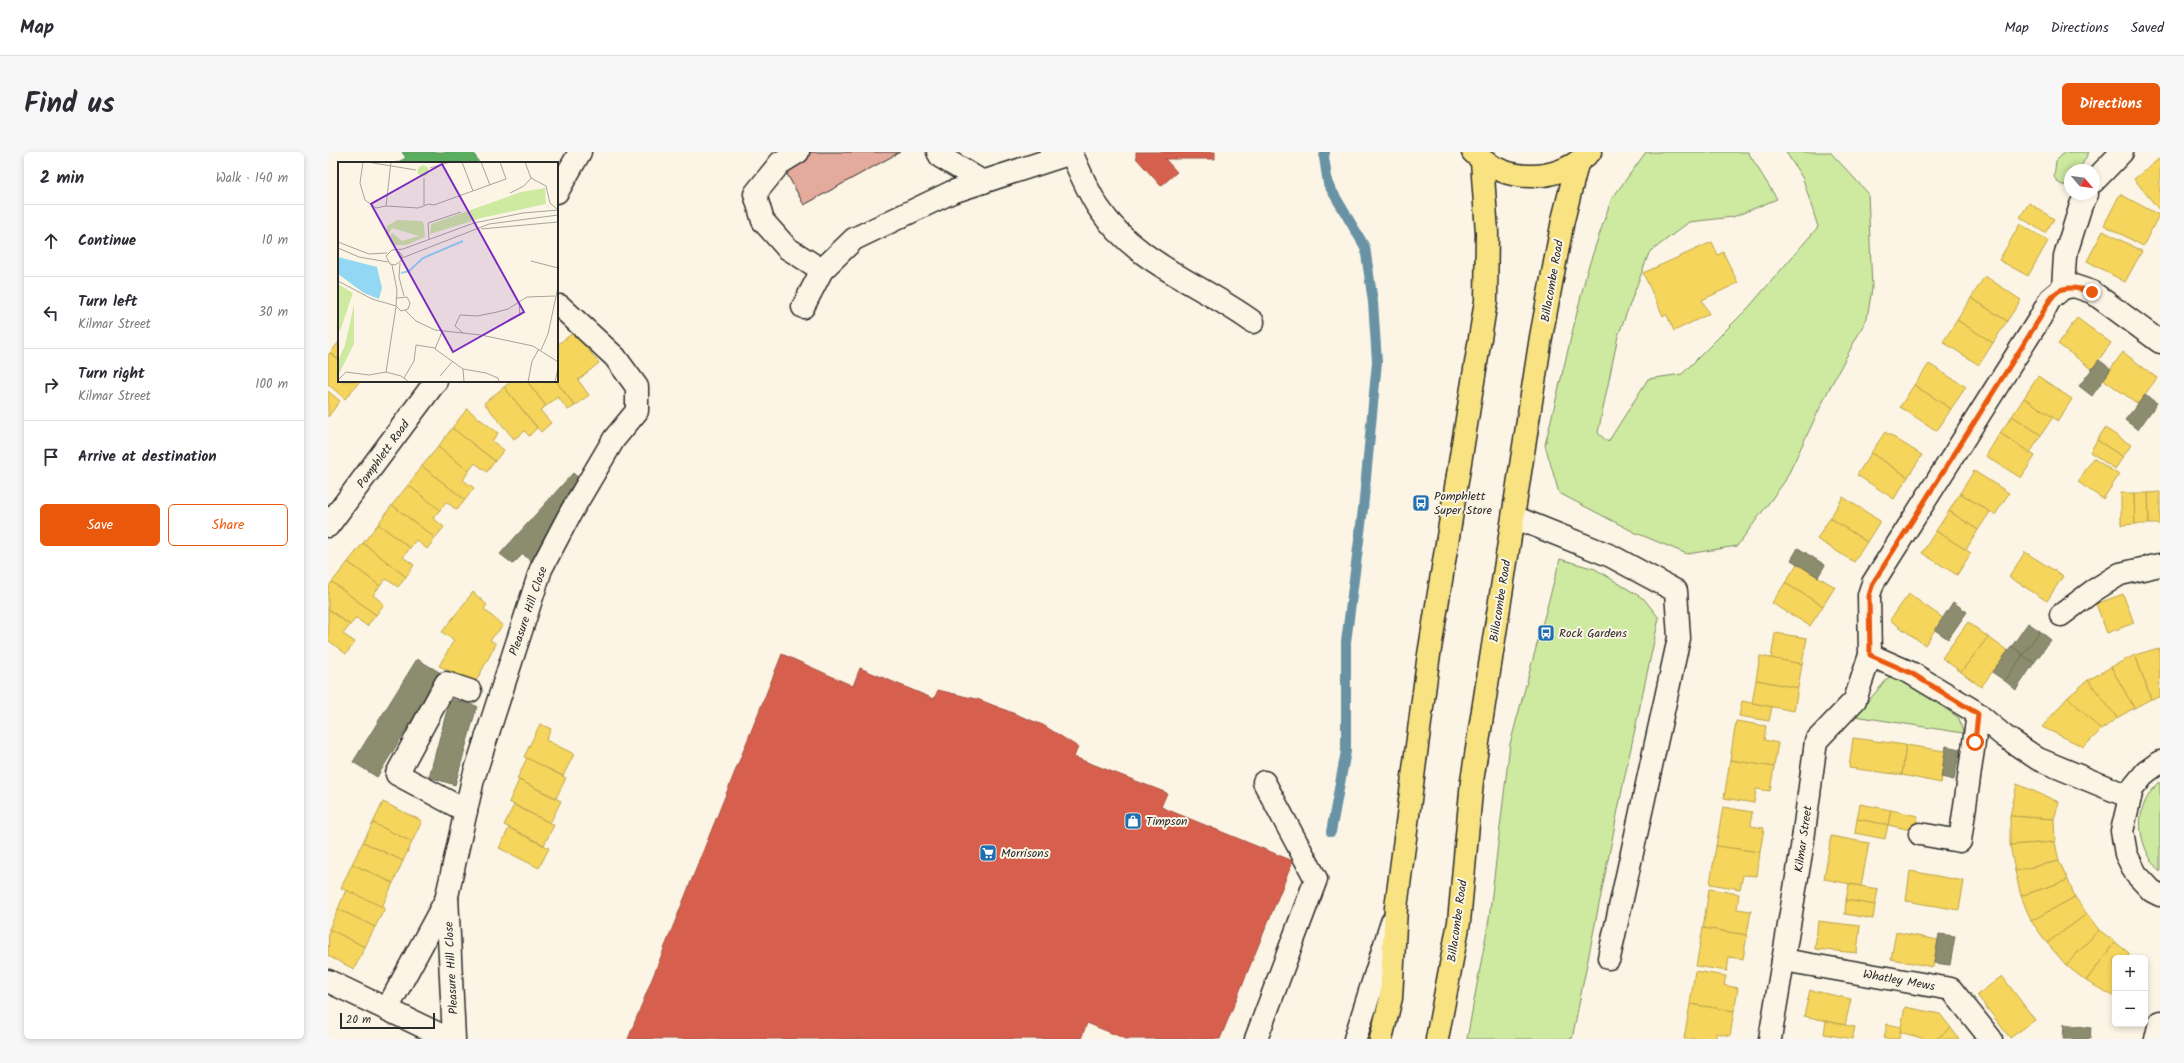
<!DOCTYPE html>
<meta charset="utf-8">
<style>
:root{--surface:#fff;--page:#f7f7f7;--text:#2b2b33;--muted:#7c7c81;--line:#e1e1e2;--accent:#ea580c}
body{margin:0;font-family:Kalam,sans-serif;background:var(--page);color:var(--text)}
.controls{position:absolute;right:12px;bottom:12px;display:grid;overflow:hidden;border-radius:6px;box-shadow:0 2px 6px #0003}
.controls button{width:36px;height:36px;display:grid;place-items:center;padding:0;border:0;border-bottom:1px solid var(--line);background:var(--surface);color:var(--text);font:20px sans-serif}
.compass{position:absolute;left:1736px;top:12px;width:36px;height:36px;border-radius:50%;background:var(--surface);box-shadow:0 2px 6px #0003;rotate:119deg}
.scale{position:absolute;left:12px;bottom:10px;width:95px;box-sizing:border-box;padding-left:4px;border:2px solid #2b2b2b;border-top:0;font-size:11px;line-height:14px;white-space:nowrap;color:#2b2b2b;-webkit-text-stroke:3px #fcf5e5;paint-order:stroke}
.stop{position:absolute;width:12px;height:12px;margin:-9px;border:3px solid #ea580c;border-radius:50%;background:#fff}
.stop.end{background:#ea580c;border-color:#fff;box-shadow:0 1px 4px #0008}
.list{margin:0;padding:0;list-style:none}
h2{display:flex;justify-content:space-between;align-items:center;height:52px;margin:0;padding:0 16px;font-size:17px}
h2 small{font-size:13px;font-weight:400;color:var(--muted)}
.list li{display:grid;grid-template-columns:26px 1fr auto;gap:12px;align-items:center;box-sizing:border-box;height:72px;padding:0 16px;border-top:1px solid var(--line)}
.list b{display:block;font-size:15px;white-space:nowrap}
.list p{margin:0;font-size:13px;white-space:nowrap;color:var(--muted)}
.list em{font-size:13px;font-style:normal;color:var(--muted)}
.actions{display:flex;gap:8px;padding:12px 16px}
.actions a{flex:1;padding:9px 0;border:1px solid var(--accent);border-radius:6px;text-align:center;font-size:14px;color:var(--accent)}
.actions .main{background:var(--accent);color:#fff}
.icon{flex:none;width:22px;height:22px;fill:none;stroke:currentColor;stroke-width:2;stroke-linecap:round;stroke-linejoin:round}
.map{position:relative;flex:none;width:1832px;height:887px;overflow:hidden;border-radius:6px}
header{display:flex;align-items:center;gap:24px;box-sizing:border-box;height:56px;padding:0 20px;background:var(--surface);border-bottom:1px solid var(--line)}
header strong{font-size:19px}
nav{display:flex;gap:22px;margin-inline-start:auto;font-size:14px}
.intro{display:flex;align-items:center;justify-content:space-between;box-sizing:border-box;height:96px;padding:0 24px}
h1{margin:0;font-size:28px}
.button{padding:10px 18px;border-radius:6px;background:var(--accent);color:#fff;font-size:14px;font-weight:700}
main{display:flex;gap:24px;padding:0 24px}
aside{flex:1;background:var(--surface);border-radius:6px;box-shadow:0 2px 6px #0003}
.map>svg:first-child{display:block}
.green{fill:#ceeaa0;stroke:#7c8a66}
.homes{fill:#f6d55c;stroke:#b9a24d}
.shops{fill:#d6604d;stroke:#a35043}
.public{fill:#5aae61;stroke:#4c8751}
.industry{fill:#8c8c6e;stroke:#6f6f5a}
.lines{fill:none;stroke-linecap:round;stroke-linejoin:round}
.stream{stroke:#6993a4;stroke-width:10}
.building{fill:#e4ab9d;stroke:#2b2b2b}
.minor-casing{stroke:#2b2b2b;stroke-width:25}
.major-casing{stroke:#2b2b2b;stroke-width:25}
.minor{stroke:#fcf5e5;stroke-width:22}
.major{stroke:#f8e281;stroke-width:22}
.route{stroke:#ea580c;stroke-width:5}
.labels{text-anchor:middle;stroke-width:4;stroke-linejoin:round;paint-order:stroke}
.street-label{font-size:12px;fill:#2b2b2b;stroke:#fcf5e5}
.poi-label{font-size:12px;fill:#2b2b2b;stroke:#fcf5e5;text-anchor:start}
.inset-river{fill:none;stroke:#92d8f4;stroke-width:2}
.inset-road{fill:none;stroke:#a8a49b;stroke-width:1}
.view{fill:#7b2cbf;fill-opacity:0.15;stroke:#7b2cbf;stroke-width:2}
.inset-edge{fill:none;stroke:#2b2b2b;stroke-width:2}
</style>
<header>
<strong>Map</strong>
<nav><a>Map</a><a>Directions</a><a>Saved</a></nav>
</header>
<div class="intro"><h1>Find us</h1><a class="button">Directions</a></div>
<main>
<aside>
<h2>2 min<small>Walk · 140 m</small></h2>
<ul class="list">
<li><svg class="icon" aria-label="ahead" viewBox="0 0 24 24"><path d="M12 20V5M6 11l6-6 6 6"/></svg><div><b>Continue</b></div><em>10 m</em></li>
<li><svg class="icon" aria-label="left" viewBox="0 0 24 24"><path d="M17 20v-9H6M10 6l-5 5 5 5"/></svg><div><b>Turn left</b><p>Kilmar Street</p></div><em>30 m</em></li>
<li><svg class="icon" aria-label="right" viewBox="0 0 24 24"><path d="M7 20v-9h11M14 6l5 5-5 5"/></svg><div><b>Turn right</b><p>Kilmar Street</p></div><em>100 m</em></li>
<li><svg class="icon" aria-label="arrive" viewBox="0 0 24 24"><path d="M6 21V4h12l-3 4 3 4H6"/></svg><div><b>Arrive at destination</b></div></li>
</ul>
<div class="actions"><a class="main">Save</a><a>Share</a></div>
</aside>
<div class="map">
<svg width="1832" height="887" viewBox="0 0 1832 887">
<rect width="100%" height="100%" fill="#fcf5e5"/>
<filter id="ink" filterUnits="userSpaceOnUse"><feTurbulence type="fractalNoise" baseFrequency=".025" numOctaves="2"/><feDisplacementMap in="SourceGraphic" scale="8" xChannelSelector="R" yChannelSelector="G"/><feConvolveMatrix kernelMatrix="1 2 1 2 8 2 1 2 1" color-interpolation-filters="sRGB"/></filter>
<g filter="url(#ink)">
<g class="green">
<path d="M1318,0H1420L1449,47L1405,65L1361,70L1321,101L1290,184L1270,281L1280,290L1320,227L1354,222L1421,155L1490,75L1475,27L1458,0H1502L1540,41L1544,137L1539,166L1500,239L1457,329L1409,394L1359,402L1306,380L1231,341L1217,293L1259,119L1283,48Z"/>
<path d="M1737,0H1761L1751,18H1742L1740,34L1732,32L1726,25L1728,9Z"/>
<path d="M1232,407L1267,417L1316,447L1331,466L1296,628L1244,887H1139L1161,767L1182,592Z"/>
<path d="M1570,524L1631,566L1635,581L1527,564L1561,525Z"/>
<path d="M1832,630V720C1809,694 1803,655 1832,630Z"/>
</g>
<g class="homes">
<path d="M1832,6V59L1806,27Z"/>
<path d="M1792,42L1831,63L1815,94L1776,73Z"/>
<path d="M1701,51L1726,67L1717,81L1692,65Z"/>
<path d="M1692,72L1720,89L1700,124L1671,108Z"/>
<path d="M1775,79L1814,99L1797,130L1759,109Z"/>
<path d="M1384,90L1390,103L1395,100L1410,131L1374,148L1381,162L1346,179L1339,163L1335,164L1315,121Z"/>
<path d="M1657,124L1693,148L1679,169L1643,146Z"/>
<path d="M1643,146L1679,169L1665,191L1629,168Z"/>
<path d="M1749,166L1783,191L1764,217L1730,192Z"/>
<path d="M1629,168L1665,191L1651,213L1615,190Z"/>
<path d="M246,180L271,211L250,228L261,243L247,254L228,229L229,193Z"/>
<path d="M11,190V208L2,201Z"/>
<path d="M1795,200L1829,226L1810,252L1775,227Z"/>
<path d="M2,201L11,208V229H32L17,247L0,232V203Z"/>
<path d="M1601,212L1638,235L1623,257L1586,233Z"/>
<path d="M1710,224L1744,247L1730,269L1696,246Z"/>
<path d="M184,229H199L218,254L212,258L223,271L213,280L176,235Z"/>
<path d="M199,229H228L247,254L240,258L230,245L218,254Z"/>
<path d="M1586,233L1623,257L1609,279L1572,255Z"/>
<path d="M176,235L209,276L201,284L197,279L186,287L156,251Z"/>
<path d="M0,239L12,249L0,265Z"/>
<path d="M1696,246L1725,265L1713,283L1684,264Z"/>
<path d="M139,257L170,281L164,289L176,298L167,309L124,276Z"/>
<path d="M1684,264L1713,283L1702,301L1672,281Z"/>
<path d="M124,276L167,309L159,320L147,311L141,319L110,295Z"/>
<path d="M1777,276L1803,293L1795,305L1769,288Z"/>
<path d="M1557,280L1594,303L1580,325L1543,301Z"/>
<path d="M1672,281L1707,304L1693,326L1658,304Z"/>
<path d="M1769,288L1795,305L1787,317L1762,300Z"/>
<path d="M110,295L141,319L135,328L146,336L137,348L94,314Z"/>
<path d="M1543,301L1580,325L1566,347L1529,323Z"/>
<path d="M1765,306L1791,323L1775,347L1750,330Z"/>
<path d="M94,314L137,348L129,358L118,350L112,358L80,333Z"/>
<path d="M1646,319L1681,341L1667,363L1632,341Z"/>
<path d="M80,333L112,358L105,366L116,375L107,386L64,353Z"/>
<path d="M1832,340V372H1821L1820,341Z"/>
<path d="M1632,341L1662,360L1650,378L1621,359Z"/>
<path d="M1793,341H1806L1807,372L1793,373Z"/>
<path d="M1806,341H1820L1821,372H1807Z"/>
<path d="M1515,345L1552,369L1539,390L1502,366Z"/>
<path d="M64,353L107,386L99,397L88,388L82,396L50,372Z"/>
<path d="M1621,359L1650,378L1638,398L1608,379Z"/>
<path d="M1502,366L1539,390L1526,410L1489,387Z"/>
<path d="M50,372L82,396L75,405L86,413L78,425L35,391Z"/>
<path d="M1608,379L1643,401L1629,423L1594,401Z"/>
<path d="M35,391L78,425L70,435L58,427L52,434L20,410Z"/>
<path d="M1697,400L1735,424L1719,449L1681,425Z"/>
<path d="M20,410L52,434L45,443L56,452L48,463L4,430Z"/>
<path d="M1469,412L1507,435L1495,454L1457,431Z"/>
<path d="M4,430L48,463L39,474L28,466L22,473L0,457V435Z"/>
<path d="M1457,431L1495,454L1482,474L1444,451Z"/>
<path d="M145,440L159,453L156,457L175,474L162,488L168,492L147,531L111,514L126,488L114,480Z"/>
<path d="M1581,442L1615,466L1597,493L1562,468Z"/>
<path d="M1795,442L1806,471L1779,481L1768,452Z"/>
<path d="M0,457L22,473L15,482L27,490L18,502L0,488Z"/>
<path d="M1640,470L1660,485L1633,520L1614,506Z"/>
<path d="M1447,481L1479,486L1474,512L1443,507Z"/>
<path d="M1660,485L1680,499L1653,535L1633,520Z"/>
<path d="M1831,496L1832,545L1823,547L1807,503Z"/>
<path d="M1807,503L1823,547L1806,556L1783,515Z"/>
<path d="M1432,504L1474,512L1470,536L1428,528Z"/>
<path d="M1783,515L1806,556L1789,566L1760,528Z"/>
<path d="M1428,528L1470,536L1466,559L1424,551Z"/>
<path d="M1760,528L1789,566L1773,578L1740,545Z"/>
<path d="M1740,545L1773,578L1756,595L1714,575Z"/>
<path d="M1414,549L1444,555L1441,569L1411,564Z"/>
<path d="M1408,569L1438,574L1436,588L1450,591L1446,615L1402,608Z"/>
<path d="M212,572L223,577L218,588L246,602L235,624L196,605Z"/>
<path d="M1525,586L1578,593L1574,623L1521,616Z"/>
<path d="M1578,593L1617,599L1613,631L1574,623Z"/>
<path d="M199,606L238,626L228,646L189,627Z"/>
<path d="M1402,608L1446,615L1442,639L1428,637L1426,651L1396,646Z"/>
<path d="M191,628L233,649L222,671L181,650Z"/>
<path d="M1689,632L1731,650L1726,667L1682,664Z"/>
<path d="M55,650L94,669L84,690L45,671Z"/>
<path d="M1532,652L1563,658L1560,673L1529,667Z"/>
<path d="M186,653L226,673L216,693L176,673Z"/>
<path d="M1395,655L1424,660L1423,674L1436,676L1432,700L1388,694Z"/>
<path d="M1563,658L1590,664L1587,679L1560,673Z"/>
<path d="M1682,664L1726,667L1727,690L1682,693Z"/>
<path d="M1529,667L1560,673L1557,687L1527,681Z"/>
<path d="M45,671L84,690L75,709L35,690Z"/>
<path d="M181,676L221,696L211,716L171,696Z"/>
<path d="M1503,684L1541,691L1533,734L1496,727Z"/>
<path d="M35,690L75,709L65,731L24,712Z"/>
<path d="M1727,690L1731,709L1687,719L1682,693Z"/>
<path d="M1388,694L1432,700L1429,724L1415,723L1412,737L1382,732Z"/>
<path d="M1731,709L1740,728L1693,744L1687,719Z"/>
<path d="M24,712L65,731L54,755L13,736Z"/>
<path d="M1582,719L1636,729L1631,758L1578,749Z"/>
<path d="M1740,728L1747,745L1703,769L1693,744Z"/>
<path d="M1521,732L1550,737L1547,753L1518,748Z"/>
<path d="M1381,737L1411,742L1409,757L1423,759L1419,783L1375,776Z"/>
<path d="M18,738L57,756L47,775L10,757Z"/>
<path d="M1747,745L1759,762L1719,791L1703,769Z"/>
<path d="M1518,748L1547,753L1545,767L1517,762Z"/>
<path d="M10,757L47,775L37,795L1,777Z"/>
<path d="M1759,762L1771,778L1738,813L1719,791Z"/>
<path d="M1490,769L1532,774L1529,801L1487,797Z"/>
<path d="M1375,776L1419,783L1415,807L1401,805L1399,819L1368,814Z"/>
<path d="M1,777L37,795L26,817L0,804Z"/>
<path d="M1771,778L1787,790L1758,829L1738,813Z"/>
<path d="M1568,780L1610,788L1605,815L1563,807Z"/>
<path d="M1787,790L1801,801L1800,806H1787V845L1758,829Z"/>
<path d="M1367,819L1398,824L1396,833L1410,836L1406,859L1362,852Z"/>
<path d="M1674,824L1707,868L1682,886L1649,843Z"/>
<path d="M1482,838L1523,847L1517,873L1476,864Z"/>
<path d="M1362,852L1406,859L1402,884L1388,881V887H1356Z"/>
<path d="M1577,855L1612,862L1623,876L1608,887H1597L1572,880Z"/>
<path d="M1498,869L1527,875L1524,887L1496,882Z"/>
<path d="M1559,872L1573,875L1571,887H1556Z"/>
<path d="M1623,876L1631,887H1608Z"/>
</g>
<g class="shops">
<path d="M808,0H887V7H837L849,20L833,34L808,6Z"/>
<path d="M454,502L525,534L532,516L606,547L610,538L652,548L715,573L750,595L746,605L839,641L833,655L965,709L892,887H798L759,871L753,887H300Z"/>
</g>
<path class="public" d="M74,0H145L151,11H68L78,6Z"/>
<g class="industry">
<path d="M1771,208L1783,217L1764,244L1751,234Z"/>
<path d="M1817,243L1829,251L1810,278L1797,268Z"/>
<path d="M245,321L255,330L206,412L195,402L185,412L172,402Z"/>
<path d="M1470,396L1497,413L1490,425L1463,408Z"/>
<path d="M1625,450L1639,460L1620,487L1607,478Z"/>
<path d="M1700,471L1712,479L1695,503L1684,494Z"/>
<path d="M1712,479L1723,488L1706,511L1695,503Z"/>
<path d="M1684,494L1695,503L1677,529L1664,520Z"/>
<path d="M1695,503L1706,511L1688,538L1677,529Z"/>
<path d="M89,507L113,521L49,625L25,610Z"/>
<path d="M122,547L149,554L127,633L101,625Z"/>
<path d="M1618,594L1632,597L1626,628L1613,625Z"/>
<path d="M1611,782L1627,784L1622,813L1606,811Z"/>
<path d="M1736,872L1763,876L1762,887H1735Z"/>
</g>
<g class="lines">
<path class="stream" d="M997,0L996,5L1000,32L1037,95L1045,150L1049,210L1035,357L1018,490V599L1003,680"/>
</g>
<path class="building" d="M447,0H572L476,53Z"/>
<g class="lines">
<g class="minor-casing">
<g id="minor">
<path d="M470,0L452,11L427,42L435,69L459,96L494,118"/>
<path d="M610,0L613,5L655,30"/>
<path d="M743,0C751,18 759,38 770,55C807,111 873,132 925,170"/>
<path d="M1766,29L1794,0"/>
<path d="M229,40L252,0"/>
<path d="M1735,136L1737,104L1753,53L1759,42"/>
<path d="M475,155L494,118L526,87L624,40L743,1"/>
<path d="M1186,365L1283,404L1348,439L1351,486L1281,806"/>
<path d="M0,374L108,229"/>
<path d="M1733,463L1765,439L1792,422L1832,413"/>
<path d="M1542,503L1583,521L1646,559L1676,584L1710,607L1802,645"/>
<path d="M1832,610L1818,620L1804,637L1794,679L1798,702L1808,722L1824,739L1832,743"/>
<path d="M138,659L69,622L118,531L142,539"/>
<path d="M1592,682L1632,689L1650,562"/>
<path d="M1455,808L1623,837L1663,887"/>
<path d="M0,829L121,887"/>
<path d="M59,857L119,746"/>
<path d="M126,887L119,744L145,627L213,417L243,360L286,287L309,259V235L287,205L232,154L229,155"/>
<path d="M928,887L988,727L936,630"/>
<path d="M1027,887L1064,770"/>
<path d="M1442,887L1474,695L1488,589L1527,548L1542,503L1541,443L1545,431L1712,166L1722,147L1735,136L1746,134L1764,140L1832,190"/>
<path d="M1828,887L1832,870"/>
</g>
</g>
<g class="major-casing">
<g id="major">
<path d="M1145,0C1179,33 1229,31 1262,0"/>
<path d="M1053,887L1063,846L1068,756L1100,509L1158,149L1159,81L1154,9"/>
<path d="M1109,887L1131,770L1144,629L1213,185L1235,68L1249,12"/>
</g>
</g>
<use href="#minor" class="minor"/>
<use href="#major" class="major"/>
</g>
</g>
<g class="lines" filter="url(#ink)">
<path class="route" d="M1647,590L1650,562L1583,521L1542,503L1541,444L1545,431L1712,166C1726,137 1733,130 1764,140"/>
</g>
<defs>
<g id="bus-square" transform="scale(0.9)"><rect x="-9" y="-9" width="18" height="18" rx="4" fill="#1f6fb2" stroke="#fcf5e5"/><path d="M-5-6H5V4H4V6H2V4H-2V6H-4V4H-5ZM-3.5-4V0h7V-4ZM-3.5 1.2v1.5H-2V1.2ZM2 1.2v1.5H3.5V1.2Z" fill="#fff"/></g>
<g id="shop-square" transform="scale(0.9)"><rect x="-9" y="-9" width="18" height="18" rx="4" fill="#1f6fb2" stroke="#fcf5e5"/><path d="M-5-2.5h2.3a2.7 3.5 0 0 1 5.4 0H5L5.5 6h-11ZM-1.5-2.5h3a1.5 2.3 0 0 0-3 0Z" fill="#fff"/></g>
<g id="supermarket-square" transform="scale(0.9)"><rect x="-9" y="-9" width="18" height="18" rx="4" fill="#1f6fb2" stroke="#fcf5e5"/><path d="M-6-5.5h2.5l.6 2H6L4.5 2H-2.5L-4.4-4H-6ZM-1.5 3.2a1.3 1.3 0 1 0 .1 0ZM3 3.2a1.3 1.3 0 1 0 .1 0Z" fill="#fff"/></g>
</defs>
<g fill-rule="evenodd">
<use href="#bus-square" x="1093" y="351"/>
<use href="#bus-square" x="1218" y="481"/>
<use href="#shop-square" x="805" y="669"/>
<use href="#supermarket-square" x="660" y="701"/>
</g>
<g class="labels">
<g class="street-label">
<text transform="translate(1224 129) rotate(-80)" y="4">Billacombe Road</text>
<text transform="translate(55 302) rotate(-54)" y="4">Pomphlett Road</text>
<text transform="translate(1172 449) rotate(-81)" y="4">Billacombe Road</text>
<text transform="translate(200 459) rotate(-71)" y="4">Pleasure Hill Close</text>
<text transform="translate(1475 687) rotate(-82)" y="4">Kilmar Street</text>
<text transform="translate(1129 769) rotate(-82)" y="4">Billacombe Road</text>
<text transform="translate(123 816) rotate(-93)" y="4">Pleasure Hill Close</text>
<text transform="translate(1571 828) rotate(10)" y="4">Whatley Mews</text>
</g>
<g class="poi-label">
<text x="1106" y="348">Pomphlett<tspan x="1106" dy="14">Super Store</tspan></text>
<text x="1231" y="485">Rock Gardens</text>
<text x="818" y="673">Timpson</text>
<text x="673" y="705">Morrisons</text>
</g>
</g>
<g transform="translate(10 10)">
<rect width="220" height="220" fill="#fcf5e5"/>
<path d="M79.5 9a5.5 5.5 0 1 1 11 0a5.5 5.5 0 1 1-11 0ZM207,26L208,42L143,56L92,72L93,62L183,30ZM59,58L84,59L86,62L87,75L68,83H54L51,77L54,71L64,79L81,74L54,66L48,76L49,64ZM0,122L15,131L2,169L0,168ZM16,143V182L0,214V199L7,183Z" fill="#ceeaa0"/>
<path d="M0,95L39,105L44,126L41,137L26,131L0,112Z" fill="#92d8f4"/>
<path class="inset-river" d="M63,111L71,109L85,96L125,79"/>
<path class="inset-road" d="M25,0L22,21L27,38L38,46L48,44M29,0L78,8M124,0L135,29M143,0L152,23M187,0L193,16L208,24L212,41L220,48M92,6L112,0M86,16V43M172,31L186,24L193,16M48,44L80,46L91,42L96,43L168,17L162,0M48,44L53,0M143,67L220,60M91,78L90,61L123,50M0,80L31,92L49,91M0,86L21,95L50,100M60,89L64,93L63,99L57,103L52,102L48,94L54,88L65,87L136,61L185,51L220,48M64,96L151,62L220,53M193,99L220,106M62,101L61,115L66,134M54,103L59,128L58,144L63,149L70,147L72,141L69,135L59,136M0,119L34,137L58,144M181,140L182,154M67,148L78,159L97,168L143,173L195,184L220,200M104,170L97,187L125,207L126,220M125,171L117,164L122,153L139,154L159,150L170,147L189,135L217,134M203,188L210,172L220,125M125,207L148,211L160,216L161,220M48,210L58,145M48,210L63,214L71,220M102,214L114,200M66,216L76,199L78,183L97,186M0,218L8,210L31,213L48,210M190,220L194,199L201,187M217,220L220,206"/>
<path class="view" d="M104,2L186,150L115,190L33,42Z"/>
<rect width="220" height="220" class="inset-edge"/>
</g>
</svg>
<div class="controls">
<button>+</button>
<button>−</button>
</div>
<svg class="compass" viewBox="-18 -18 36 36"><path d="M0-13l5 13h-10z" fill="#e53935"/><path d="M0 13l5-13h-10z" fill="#7c7c81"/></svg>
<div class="scale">20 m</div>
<div class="stop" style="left:1647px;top:590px"></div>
<div class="stop end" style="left:1764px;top:140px"></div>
</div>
</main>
